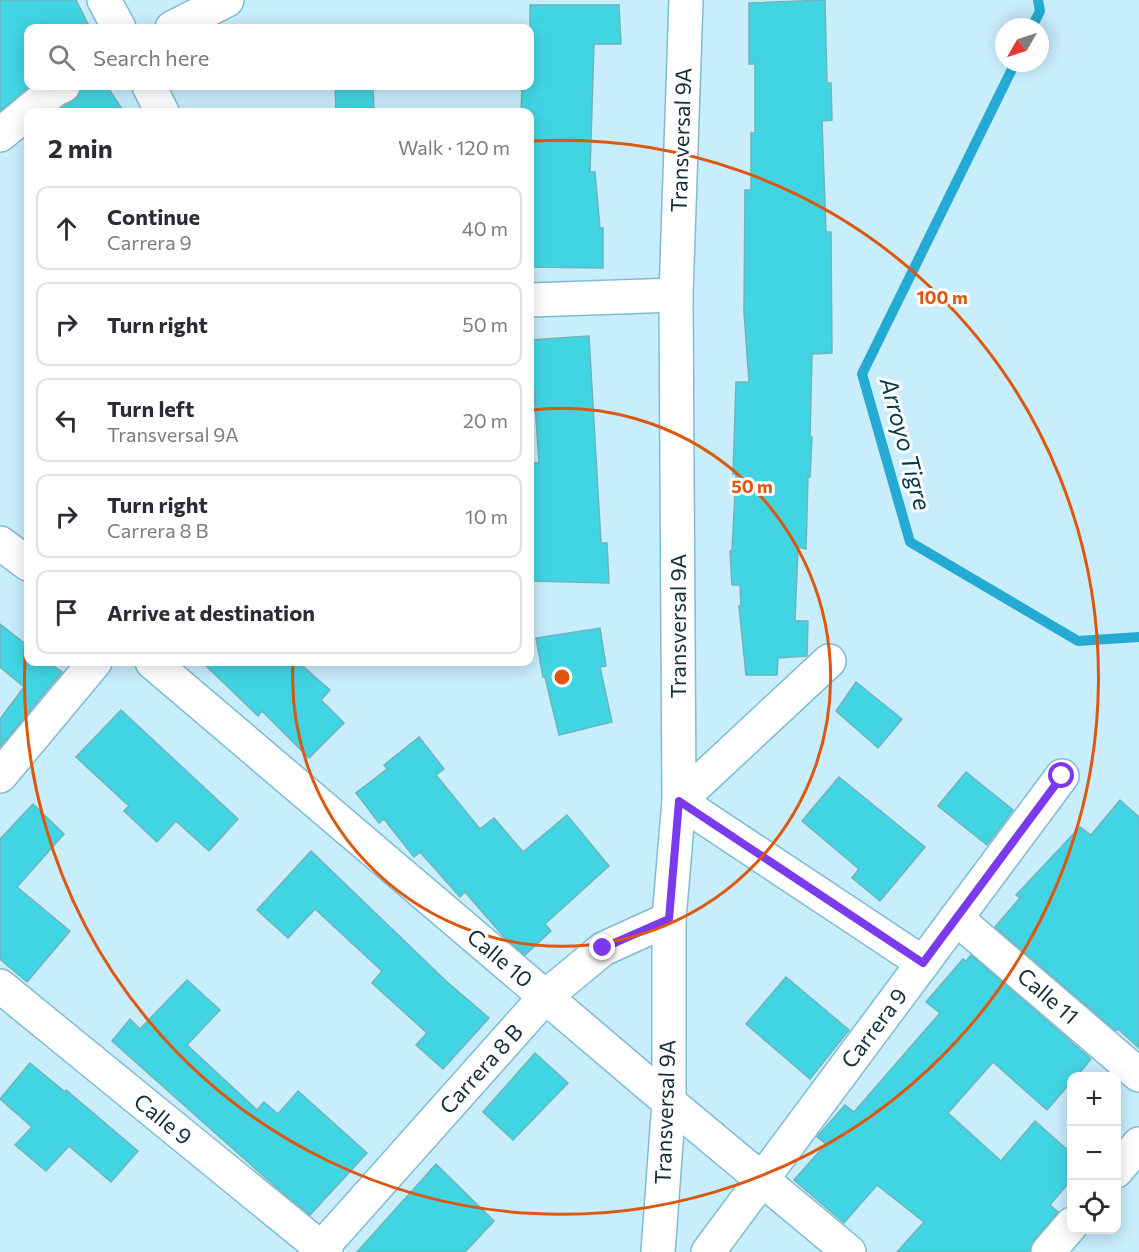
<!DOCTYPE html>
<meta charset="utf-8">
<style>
:root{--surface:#fff;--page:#f2f2f3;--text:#2b2b33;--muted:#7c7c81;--line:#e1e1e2}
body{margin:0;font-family:Commissioner,sans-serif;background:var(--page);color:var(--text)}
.controls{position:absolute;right:18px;bottom:18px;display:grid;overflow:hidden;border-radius:12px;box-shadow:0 3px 15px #0003}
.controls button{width:54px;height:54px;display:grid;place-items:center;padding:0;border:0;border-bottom:2px solid var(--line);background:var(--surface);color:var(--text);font:30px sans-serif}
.compass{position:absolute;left:995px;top:18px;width:54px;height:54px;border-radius:50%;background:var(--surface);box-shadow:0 3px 15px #0003;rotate:231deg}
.stop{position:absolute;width:18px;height:18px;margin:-14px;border:4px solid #7c3aed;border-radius:50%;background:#fff}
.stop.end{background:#7c3aed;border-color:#fff;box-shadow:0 2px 6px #0008}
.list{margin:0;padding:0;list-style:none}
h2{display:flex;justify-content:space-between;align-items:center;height:78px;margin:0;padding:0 24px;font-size:26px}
h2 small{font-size:20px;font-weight:400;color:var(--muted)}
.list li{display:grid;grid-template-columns:39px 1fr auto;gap:18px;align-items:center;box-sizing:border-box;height:84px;margin:0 12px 12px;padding:0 12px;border:2px solid var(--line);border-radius:12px}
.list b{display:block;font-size:22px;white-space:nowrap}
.list p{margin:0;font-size:20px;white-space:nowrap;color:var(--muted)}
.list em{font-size:20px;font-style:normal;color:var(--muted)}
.icon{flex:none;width:33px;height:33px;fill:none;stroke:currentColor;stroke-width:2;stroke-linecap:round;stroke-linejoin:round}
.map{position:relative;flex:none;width:1139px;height:1252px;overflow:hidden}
.search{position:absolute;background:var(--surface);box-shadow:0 3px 15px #0003;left:24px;top:24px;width:510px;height:66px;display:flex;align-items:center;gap:15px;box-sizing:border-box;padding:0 21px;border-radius:12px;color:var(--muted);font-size:22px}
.panel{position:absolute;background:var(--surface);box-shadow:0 3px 15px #0003;left:24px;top:108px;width:510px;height:558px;border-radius:12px}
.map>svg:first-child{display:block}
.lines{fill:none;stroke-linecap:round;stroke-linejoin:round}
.stream{stroke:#25abd3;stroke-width:10}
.building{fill:#41d5e3;stroke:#6eb4bb;stroke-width:1.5}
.minor-casing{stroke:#7fbcd4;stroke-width:36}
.major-casing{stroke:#7fbcd4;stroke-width:36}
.minor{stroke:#fff;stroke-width:33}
.major{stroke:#fff;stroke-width:33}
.route{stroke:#7c3aed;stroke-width:8}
.ring{fill:none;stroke:#dd570e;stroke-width:3}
.labels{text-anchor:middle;stroke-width:6;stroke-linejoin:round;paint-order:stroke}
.street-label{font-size:22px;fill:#142d36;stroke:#fff}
.water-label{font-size:24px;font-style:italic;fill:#013a4b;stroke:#fff}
.centre{fill:#dd570e;stroke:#fff;stroke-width:3}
.ring-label{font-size:18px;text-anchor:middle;font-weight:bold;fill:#dd570e;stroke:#fff;stroke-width:6;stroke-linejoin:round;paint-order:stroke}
</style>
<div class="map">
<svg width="1139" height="1252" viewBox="0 0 1139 1252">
<rect width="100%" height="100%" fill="#c8edfc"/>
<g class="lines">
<g class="stream">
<path d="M1032,27L1040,11L1038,0"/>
<path d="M1015,63L862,374L910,542L1078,641L1139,637"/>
</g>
</g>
<g class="building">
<path d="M0,0H76L90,28H28V86H30L0,111Z"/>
<path d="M825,0L827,83H831L832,120L822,121L826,232H831L832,353L812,354L810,437H812L810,477H808L806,549L798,547L795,621H808L807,656L778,658L777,675H746L739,606H741L740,585H732L730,551H732L736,474H733L736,382H749L744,312L745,190H751V133H755V64H749V3Z"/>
<path d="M530,5H619L621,44H594L590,172H595L600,228H603V268L530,267V112H521L522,86H530Z"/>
<path d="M81,86H107L124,112H56L78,97Z"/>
<path d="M335,86H373L374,112H336Z"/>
<path d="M589,336L601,543H607L609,583L530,581V463H539L534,389L530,390V340Z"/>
<path d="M0,624L28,646V662H48L62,672L0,747V719L24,687L0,667Z"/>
<path d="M600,628L606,666L600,667L612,722L559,735L545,677H543L536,638Z"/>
<path d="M202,662H298L330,690L321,700L344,723L309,758L262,711L258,716Z"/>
<path d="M856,682L902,719L878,748L836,711Z"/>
<path d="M121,710L238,819L209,851L176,821L157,842L124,811L129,806L76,757Z"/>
<path d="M419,737L444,769L436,775L480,829L494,818L523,852L567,815L609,866L545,924L551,931L525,955L504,937L465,892L460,897L420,852L414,857L384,819L379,823L356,793L387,769L384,765Z"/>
<path d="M966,772L1013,810L987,845L938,806Z"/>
<path d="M839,777L925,847L880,901L852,878L859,869L802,821Z"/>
<path d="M1120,800L1139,817V1048L1118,1029L1116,1031L995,927L1020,898L1016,895L1080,827L1091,835Z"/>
<path d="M33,804L64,834L17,887L70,931L27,982L0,959V839Z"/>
<path d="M311,851L446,981L489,1018L443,1069L416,1045L427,1033L372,983L382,971L315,909L288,938L257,910Z"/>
<path d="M971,955L1091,1059L1076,1077H1071V1082L1047,1110L993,1062L948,1113L1001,1161L1035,1121L1071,1153V1180L1050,1205L1058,1212L1034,1240L1030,1252H897L924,1222L877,1185L844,1223L794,1180L826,1144L817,1137L845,1105L854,1112L940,1013L926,1002L963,959L966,961Z"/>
<path d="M786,977L849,1030L810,1079L746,1024Z"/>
<path d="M187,980L220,1010L187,1045L257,1110L264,1102L278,1114L298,1091L367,1153L310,1215L276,1187L112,1041L130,1019L140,1029Z"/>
<path d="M535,1053L568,1083L513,1140L483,1112Z"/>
<path d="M30,1063L65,1092L66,1090L138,1151L111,1182L69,1146L46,1171L15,1145L32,1127L0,1099Z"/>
<path d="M436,1164L494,1221L465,1252H357Z"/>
</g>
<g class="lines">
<g class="minor-casing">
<g id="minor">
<path d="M104,0L119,28"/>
<path d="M172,28L227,0"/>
<path d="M149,86L162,112"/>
<path d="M0,135L54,90L63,86"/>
<path d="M530,300L676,295"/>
<path d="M0,543L28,564"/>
<path d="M829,661L679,801L923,963"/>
<path d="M152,662L669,1102L849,1252"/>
<path d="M0,776L95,662"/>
<path d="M956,918L1139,1075"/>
<path d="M0,986L326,1252"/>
<path d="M1116,1171L1139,1144"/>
<path d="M318,1252L545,997L603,949L669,919"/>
<path d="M708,1252L1062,776"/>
<path d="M1048,1252L1072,1224"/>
</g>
</g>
<g class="major-casing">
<path id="major" d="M658,1252L669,1102V919L679,801L676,295L686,0"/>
</g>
<use href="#minor" class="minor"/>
<use href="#major" class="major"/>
</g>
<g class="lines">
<path class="route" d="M603,948L669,919L679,801L923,963L1062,776"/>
</g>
<g class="ring">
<path d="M532 410A269 269 0 1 1 293 663"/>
<path d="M534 141A537 537 0 1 1 28 616"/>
</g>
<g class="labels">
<g class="street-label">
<text transform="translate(681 140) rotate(-88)" y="8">Transversal 9A</text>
<text transform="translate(678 626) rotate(-90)" y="8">Transversal 9A</text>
<text transform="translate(500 958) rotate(40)" y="8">Calle 10</text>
<text transform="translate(1048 996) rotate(41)" y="8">Calle 11</text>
<text transform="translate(874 1028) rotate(-53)" y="8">Carrera 9</text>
<text transform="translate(481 1069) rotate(-48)" y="8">Carrera 8 B</text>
<text transform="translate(665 1112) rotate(-88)" y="8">Transversal 9A</text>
<text transform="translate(163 1119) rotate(39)" y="8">Calle 9</text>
</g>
<g class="water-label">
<text transform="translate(905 444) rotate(75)" y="8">Arroyo Tigre</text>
</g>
</g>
<circle cx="562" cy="677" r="9" class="centre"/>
<g class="ring-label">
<text x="942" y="304">100 m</text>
<text x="752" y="493">50 m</text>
</g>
</svg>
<div class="controls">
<button>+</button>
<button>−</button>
<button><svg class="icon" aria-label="locate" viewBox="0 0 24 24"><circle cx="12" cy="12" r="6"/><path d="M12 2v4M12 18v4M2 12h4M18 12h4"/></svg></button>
</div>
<svg class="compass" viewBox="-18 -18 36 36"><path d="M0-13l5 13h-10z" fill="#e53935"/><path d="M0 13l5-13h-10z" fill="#7c7c81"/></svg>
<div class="stop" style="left:1062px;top:776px"></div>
<div class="stop end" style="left:603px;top:948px"></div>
<div class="search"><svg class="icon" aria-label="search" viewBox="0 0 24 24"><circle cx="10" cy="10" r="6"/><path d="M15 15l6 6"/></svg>Search here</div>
<section class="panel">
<h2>2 min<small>Walk · 120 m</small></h2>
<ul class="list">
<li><svg class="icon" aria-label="ahead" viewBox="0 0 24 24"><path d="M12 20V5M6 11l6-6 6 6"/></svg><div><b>Continue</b><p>Carrera 9</p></div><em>40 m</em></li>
<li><svg class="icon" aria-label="right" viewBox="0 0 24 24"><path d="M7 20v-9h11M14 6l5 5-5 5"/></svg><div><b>Turn right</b></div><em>50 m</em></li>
<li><svg class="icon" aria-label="left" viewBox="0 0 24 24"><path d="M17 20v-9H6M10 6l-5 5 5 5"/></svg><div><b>Turn left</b><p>Transversal 9A</p></div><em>20 m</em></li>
<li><svg class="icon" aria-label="right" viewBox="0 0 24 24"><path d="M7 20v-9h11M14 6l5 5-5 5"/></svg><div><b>Turn right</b><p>Carrera 8 B</p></div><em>10 m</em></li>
<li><svg class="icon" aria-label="arrive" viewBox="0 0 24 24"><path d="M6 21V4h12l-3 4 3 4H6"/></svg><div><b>Arrive at destination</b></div></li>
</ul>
</section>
</div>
